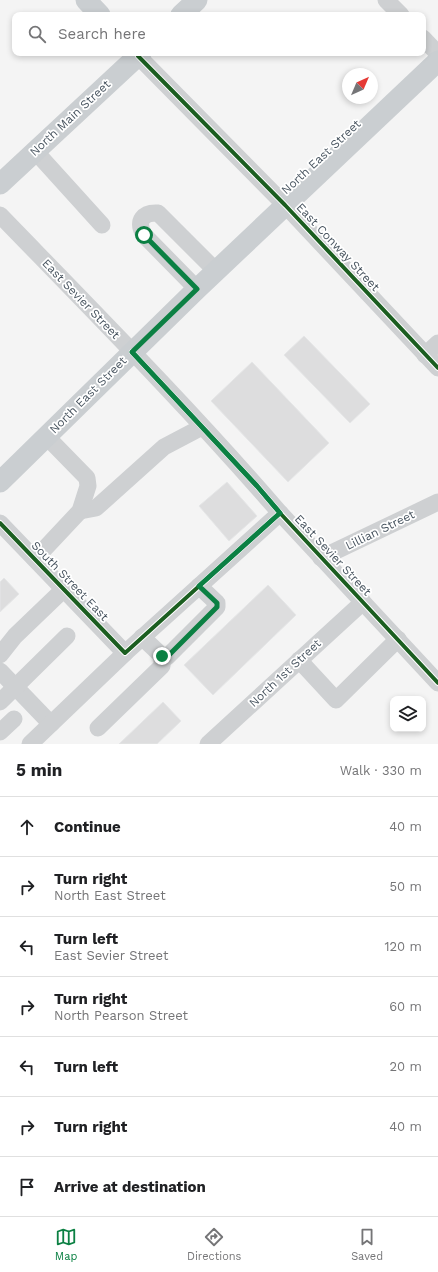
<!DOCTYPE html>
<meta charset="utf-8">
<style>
:root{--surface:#fff;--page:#f6f6f6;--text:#202124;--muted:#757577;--line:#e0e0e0;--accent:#0b8043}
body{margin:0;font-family:"Work Sans",sans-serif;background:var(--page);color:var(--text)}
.controls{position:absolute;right:12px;bottom:12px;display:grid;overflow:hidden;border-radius:8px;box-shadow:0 2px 6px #0003}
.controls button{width:36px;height:36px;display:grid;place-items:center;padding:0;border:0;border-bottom:1px solid var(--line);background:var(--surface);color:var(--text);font:20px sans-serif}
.compass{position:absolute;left:342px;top:68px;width:36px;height:36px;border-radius:50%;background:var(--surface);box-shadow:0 2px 6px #0003;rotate:44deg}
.stop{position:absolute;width:12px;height:12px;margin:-9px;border:3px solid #0b8043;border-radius:50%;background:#fff}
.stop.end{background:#0b8043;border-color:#fff;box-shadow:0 1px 4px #0008}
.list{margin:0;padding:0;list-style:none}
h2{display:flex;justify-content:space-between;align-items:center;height:52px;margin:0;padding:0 16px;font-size:17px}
h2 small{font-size:13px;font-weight:400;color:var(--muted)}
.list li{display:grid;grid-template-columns:26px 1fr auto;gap:12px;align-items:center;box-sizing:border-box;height:60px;padding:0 16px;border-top:1px solid var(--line)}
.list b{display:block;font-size:15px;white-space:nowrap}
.list p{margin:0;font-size:13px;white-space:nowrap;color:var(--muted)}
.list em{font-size:13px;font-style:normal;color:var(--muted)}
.icon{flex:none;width:22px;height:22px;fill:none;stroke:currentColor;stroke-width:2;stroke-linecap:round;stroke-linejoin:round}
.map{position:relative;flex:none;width:438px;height:744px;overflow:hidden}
.search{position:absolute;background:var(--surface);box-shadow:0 2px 6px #0003;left:12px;right:12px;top:12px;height:44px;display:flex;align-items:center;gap:10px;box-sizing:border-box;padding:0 14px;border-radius:8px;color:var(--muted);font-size:15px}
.sheet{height:472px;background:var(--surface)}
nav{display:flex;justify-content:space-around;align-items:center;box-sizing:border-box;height:56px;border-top:1px solid var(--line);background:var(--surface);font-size:11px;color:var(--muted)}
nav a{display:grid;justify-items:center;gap:2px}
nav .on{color:var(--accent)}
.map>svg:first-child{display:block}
.building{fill:#ddddde;stroke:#e5e6e7}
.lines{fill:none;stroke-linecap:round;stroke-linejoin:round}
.minor{stroke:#ced0d2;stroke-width:17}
.major{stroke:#caced1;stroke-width:21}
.cycleway-casing{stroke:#fff;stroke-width:6}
.cycleway{stroke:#1b5e20;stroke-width:4}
.route{stroke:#0b8043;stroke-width:5}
.labels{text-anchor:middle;stroke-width:3.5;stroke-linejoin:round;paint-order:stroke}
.street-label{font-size:12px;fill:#4a5661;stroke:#fff}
</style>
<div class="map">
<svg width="438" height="744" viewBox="0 0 438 744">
<rect width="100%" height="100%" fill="#f4f4f4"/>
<g class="building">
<path d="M304,336L370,404L350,423L284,355Z"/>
<path d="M252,362L329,443L288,482L211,401Z"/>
<path d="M227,482L257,516L229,541L199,506Z"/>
<path d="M4,578L19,594L0,612V582Z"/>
<path d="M268,585L296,615L213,695L184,665Z"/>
<path d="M163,702L181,721L157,744H119Z"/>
</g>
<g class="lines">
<g class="minor">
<path d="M386,0L401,15"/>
<path d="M423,38L438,54"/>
<path d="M138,56L285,205L438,368"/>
<path d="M35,151L102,225"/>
<path d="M0,215C95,313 191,410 280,513L438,683"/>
<path d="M197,289L144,235C136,221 143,212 158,213L216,271"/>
<path d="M425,355L438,343"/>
<path d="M80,511L96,508L164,447L202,427"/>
<path d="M0,523L125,653"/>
<path d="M321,558L438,502"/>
<path d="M35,559L80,511L88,486L87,478L46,436"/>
<path d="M142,637L162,656L167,657L217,607V603L199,586"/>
<path d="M0,655L15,636L64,589"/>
<path d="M299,660L336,700L398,639"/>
<path d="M0,671L51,724"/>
<path d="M0,702L67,636"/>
<path d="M98,728L162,666V656"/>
<path d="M0,732L14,719"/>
<path d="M30,744L125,653L280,513"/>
<path d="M208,744L363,602"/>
</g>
<g class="major">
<path d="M86,0L100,15"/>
<path d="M181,15L197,0"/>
<path d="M0,184L141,53"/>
<path d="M0,482L197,289L438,61"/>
</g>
<g class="cycleway-casing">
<g id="cycleway">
<path d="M138,56L285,205L438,368"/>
<path d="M132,352L257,486L280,513L438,683"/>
<path d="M0,523L125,653L280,513"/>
</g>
</g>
<use href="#cycleway" class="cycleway"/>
</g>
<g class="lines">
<path class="route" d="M144,235L197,289L132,352L257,486L280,513L199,586L217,603V607L167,657L162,656"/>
</g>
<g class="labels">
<g class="street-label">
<text transform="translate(70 118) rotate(-43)" y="4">North Main Street</text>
<text transform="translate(321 157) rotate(-43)" y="4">North East Street</text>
<text transform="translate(338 247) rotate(47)" y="4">East Conway Street</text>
<text transform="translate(81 299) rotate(46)" y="4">East Sevier Street</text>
<text transform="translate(88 395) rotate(-45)" y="4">North East Street</text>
<text transform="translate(380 530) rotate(-26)" y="4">Lillian Street</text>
<text transform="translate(333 555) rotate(47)" y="4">East Sevier Street</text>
<text transform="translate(70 581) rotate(46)" y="4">South Street East</text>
<text transform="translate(285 673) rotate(-43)" y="4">North 1st Street</text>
</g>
</g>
</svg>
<div class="controls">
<button><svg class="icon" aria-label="layers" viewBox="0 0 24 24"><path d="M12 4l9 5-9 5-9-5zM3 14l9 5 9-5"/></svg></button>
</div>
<svg class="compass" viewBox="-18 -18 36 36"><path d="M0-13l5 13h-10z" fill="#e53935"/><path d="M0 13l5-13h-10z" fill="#757577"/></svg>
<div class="stop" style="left:144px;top:235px"></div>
<div class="stop end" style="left:162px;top:656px"></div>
<div class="search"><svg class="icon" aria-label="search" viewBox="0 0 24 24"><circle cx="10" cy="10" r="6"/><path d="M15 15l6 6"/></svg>Search here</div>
</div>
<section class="sheet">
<h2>5 min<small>Walk · 330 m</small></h2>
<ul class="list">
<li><svg class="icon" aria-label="ahead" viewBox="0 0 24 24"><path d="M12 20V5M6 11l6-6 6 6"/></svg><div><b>Continue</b></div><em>40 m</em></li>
<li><svg class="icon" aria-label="right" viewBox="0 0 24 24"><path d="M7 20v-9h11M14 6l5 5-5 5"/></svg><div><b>Turn right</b><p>North East Street</p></div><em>50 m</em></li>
<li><svg class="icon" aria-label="left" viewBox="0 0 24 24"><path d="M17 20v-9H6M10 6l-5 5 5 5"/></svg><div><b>Turn left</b><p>East Sevier Street</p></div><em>120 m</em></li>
<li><svg class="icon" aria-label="right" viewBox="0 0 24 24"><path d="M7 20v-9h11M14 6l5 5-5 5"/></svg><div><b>Turn right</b><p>North Pearson Street</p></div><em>60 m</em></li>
<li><svg class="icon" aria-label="left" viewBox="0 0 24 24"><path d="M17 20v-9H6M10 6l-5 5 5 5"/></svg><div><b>Turn left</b></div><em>20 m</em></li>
<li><svg class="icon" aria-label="right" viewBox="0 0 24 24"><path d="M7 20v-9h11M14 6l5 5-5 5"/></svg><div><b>Turn right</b></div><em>40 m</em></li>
<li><svg class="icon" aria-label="arrive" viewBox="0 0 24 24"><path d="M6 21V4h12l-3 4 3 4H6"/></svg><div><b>Arrive at destination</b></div></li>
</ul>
</section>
<nav>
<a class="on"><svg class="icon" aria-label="map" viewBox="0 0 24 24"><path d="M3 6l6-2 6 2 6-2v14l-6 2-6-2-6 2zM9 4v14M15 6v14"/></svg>Map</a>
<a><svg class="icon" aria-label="directions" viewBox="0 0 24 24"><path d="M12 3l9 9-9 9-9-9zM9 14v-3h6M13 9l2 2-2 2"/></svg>Directions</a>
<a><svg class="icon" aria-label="saved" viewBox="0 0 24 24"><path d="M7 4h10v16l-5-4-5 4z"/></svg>Saved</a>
</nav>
